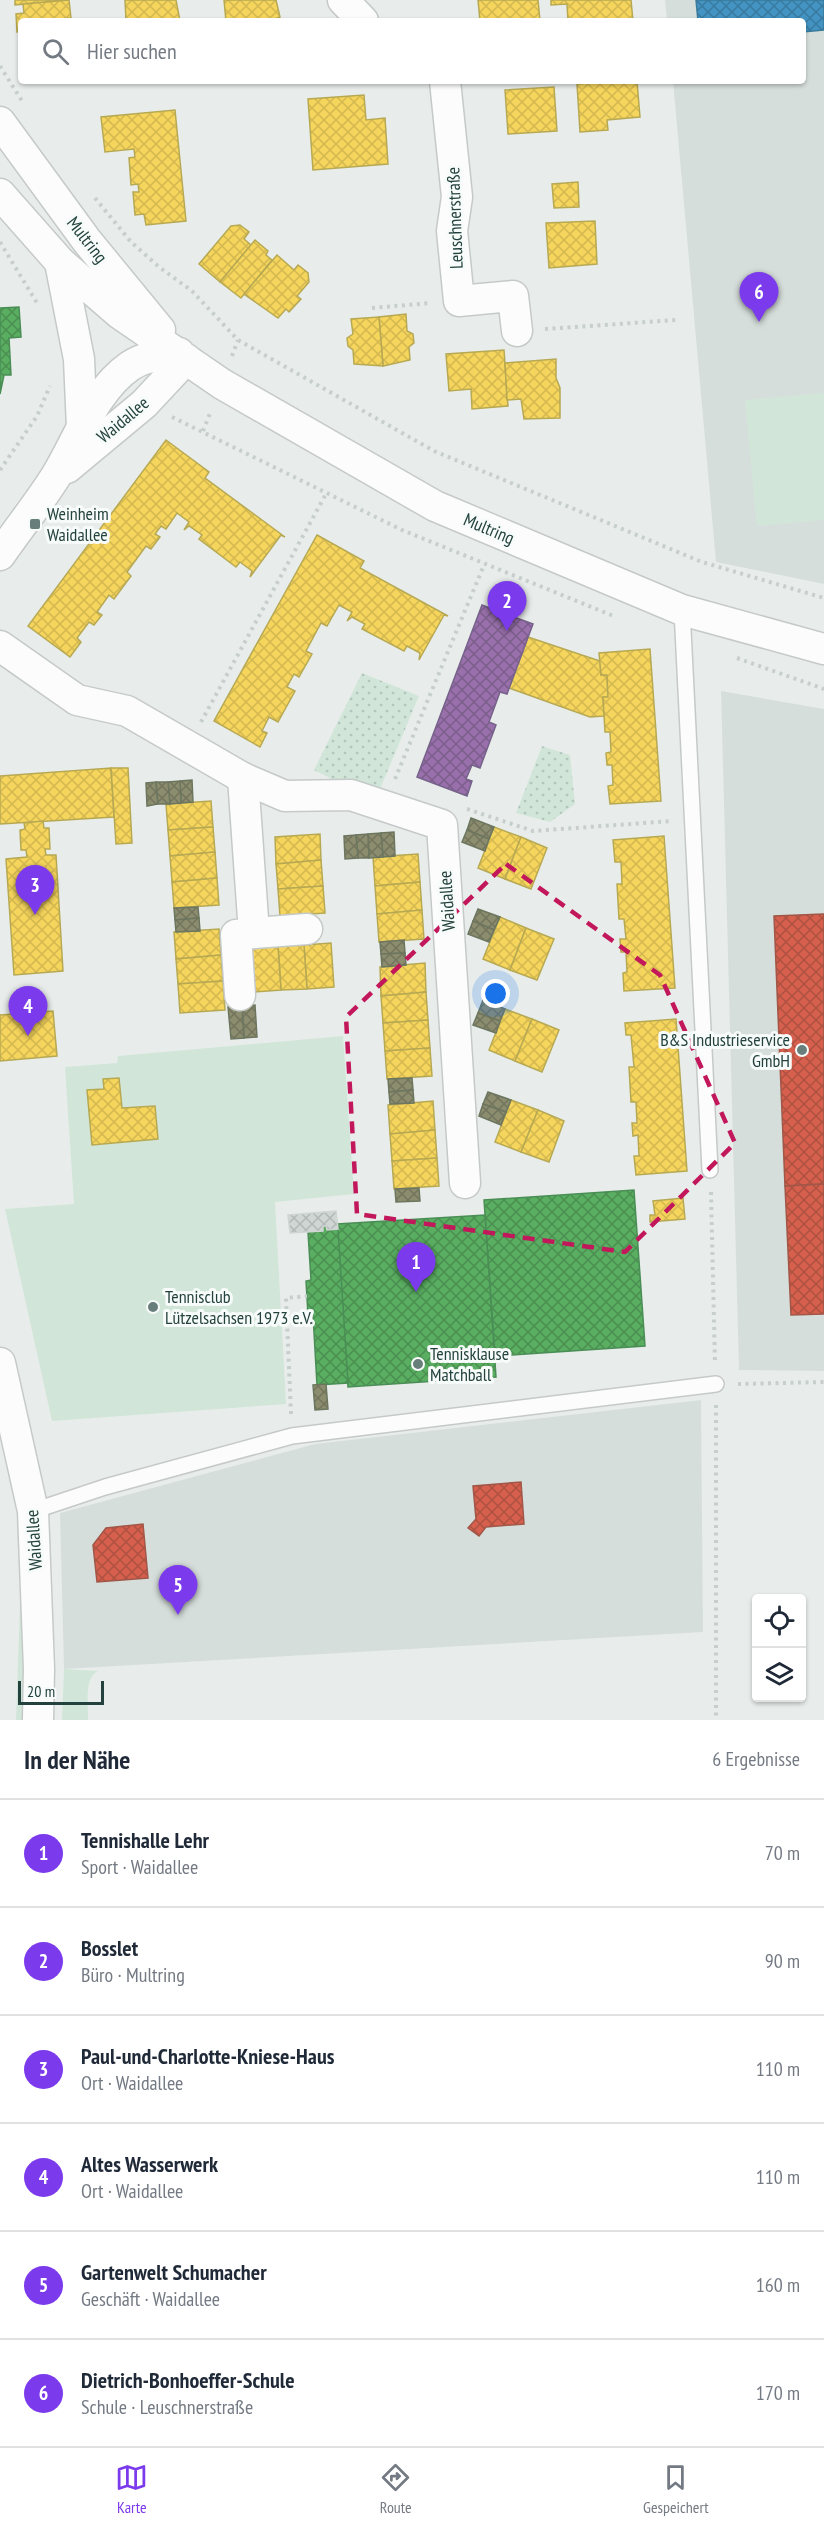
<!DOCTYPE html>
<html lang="de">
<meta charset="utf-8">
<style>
:root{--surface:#fff;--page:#f2f2f3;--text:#1f2937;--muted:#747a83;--line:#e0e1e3;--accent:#7c3aed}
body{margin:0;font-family:"PT Sans Narrow",sans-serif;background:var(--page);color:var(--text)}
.controls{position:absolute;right:18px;bottom:18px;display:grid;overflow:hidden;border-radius:6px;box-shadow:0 2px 4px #0004}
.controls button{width:54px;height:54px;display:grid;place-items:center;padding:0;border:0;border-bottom:2px solid var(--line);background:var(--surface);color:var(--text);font:30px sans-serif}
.scale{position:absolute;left:18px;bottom:15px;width:86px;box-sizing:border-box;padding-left:6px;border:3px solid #23423d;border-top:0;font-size:16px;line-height:21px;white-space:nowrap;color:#23423d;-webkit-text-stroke:4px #f7fbf9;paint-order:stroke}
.you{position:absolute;left:496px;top:994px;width:21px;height:21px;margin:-15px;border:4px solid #fff;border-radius:50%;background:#1a73e8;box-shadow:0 0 0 9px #1a73e833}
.badge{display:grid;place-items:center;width:39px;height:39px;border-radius:50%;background:var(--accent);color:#fff;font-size:20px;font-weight:700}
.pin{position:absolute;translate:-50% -50px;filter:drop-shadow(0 2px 3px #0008)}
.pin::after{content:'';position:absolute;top:32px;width:21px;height:18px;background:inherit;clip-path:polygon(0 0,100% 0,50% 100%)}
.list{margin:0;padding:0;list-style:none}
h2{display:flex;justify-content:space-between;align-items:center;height:78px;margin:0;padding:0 24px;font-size:26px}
h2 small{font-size:20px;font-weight:400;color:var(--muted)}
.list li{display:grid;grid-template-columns:39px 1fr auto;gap:18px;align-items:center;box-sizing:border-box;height:108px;padding:0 24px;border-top:2px solid var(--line)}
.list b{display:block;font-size:22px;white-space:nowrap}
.list p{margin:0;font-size:20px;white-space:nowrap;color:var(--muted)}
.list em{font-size:20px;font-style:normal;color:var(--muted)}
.icon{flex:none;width:33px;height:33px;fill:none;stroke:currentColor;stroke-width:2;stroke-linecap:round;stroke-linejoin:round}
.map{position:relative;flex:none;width:824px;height:1720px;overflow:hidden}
.search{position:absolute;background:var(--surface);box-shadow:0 2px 4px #0004;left:18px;right:18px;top:18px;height:66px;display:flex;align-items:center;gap:15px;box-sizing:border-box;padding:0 21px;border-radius:6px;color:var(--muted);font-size:22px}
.sheet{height:726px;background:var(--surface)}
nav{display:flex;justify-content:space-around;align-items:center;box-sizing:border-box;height:84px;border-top:2px solid var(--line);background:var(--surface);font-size:16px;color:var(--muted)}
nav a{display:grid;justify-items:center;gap:3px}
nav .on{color:var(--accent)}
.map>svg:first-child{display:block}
.built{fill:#d6dedb}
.grass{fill:#d1e6d9}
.park{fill:url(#park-dots)}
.homes{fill:url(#homes-cross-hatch);stroke:#b7a953;stroke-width:1.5}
.shops{fill:url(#shops-cross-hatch);stroke:#a05748;stroke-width:1.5}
.offices{fill:url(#offices-cross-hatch);stroke:#76628a;stroke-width:1.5}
.schools{fill:url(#schools-cross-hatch);stroke:#397b9b;stroke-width:1.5}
.public{fill:url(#public-cross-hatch);stroke:#4a8e56;stroke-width:1.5}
.industry{fill:url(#industry-cross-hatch);stroke:#6c765f;stroke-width:1.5}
.building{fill:url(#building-cross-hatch);stroke:#d0d6d4;stroke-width:1.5}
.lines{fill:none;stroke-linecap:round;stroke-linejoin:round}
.service-casing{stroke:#c5cac8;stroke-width:18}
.minor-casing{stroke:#c5cac8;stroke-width:33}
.path{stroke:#c6cfcd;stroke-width:4;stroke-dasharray:3 4.5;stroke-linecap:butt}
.service{stroke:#fcfcfc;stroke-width:15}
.minor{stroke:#fcfcfc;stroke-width:30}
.marked{fill:none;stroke:#c2185b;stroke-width:4.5;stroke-dasharray:12 8;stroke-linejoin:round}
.poi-dot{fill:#687e7a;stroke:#f7fbf9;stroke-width:2}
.labels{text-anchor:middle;stroke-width:6;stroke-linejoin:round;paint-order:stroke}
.street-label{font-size:18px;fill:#23423d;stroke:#f7fbf9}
.poi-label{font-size:18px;fill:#23423d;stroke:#f7fbf9;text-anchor:start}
</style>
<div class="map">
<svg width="824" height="1720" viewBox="0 0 824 1720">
<defs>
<pattern id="park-dots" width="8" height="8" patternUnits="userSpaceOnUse" patternTransform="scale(1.5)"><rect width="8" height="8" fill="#d1e6d9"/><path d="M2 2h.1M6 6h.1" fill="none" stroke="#b3c6bb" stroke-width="1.8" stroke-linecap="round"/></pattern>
<pattern id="homes-cross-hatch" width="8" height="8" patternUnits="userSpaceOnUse" patternTransform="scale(1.5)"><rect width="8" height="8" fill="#f6d55c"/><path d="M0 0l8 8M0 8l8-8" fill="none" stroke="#d3b851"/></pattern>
<pattern id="shops-cross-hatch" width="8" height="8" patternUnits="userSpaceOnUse" patternTransform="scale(1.5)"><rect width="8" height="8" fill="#d6604d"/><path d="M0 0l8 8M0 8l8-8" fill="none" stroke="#ad5141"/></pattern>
<pattern id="offices-cross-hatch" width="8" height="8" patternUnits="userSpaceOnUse" patternTransform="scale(1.5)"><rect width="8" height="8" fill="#9970ab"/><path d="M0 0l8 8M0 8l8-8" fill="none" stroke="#7c5e8c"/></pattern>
<pattern id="schools-cross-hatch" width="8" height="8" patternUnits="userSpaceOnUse" patternTransform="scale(1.5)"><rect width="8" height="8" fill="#4393c3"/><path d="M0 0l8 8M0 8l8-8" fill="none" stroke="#387aa0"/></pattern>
<pattern id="public-cross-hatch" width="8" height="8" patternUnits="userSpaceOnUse" patternTransform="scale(1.5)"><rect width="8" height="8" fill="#5aae61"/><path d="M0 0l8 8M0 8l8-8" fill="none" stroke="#4a8f51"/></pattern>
<pattern id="industry-cross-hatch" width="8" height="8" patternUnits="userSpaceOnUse" patternTransform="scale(1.5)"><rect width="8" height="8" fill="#8c8c6e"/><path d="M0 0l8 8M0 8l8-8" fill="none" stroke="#72745c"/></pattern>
<pattern id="building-cross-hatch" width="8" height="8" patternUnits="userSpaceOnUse" patternTransform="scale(1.5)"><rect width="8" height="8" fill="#cfd6d4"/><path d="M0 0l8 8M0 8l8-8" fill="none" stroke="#b1b9b7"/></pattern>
</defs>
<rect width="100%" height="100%" fill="#e8edeb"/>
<g class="built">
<path d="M665,0H824V584L716,562L673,81H803V21H667Z"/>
<path d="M721,691L824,709V1371L739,1370Z"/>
<path d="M701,1400L703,1632L64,1669L60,1513L315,1444Z"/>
</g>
<g class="grass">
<path d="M824,393V520L757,526L745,400Z"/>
<path d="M343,1036L354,1194L275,1202L286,1404L52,1421L5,1209L74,1204L65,1067L117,1063L118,1056Z"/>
<path d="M26,1569L23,1720H16L21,1574Z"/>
<path d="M64,1669L98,1671C83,1678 89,1706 88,1720H62Z"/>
</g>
<g class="park">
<path d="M362,673L419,696L377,796L336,781L314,770Z"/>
<path d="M542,746L570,755L575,804L550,822L516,813Z"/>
</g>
<g class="homes">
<path d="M15,0H61V1L15,5Z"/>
<path d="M69,0L71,18L62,19L63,21H21V32H17L16,14L24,13L23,4Z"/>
<path d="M125,0H176L180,21H126Z"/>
<path d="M224,0H276L280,17L277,18V21H226Z"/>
<path d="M478,0H538L540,21H480Z"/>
<path d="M551,0H631L633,21H568L567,4L551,5Z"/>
<path d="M611,81H637L640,117L607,120L608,130L580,132L577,84Z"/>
<path d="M554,87L557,131L508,134L505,90Z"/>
<path d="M364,95L366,120L385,118L388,164L313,170L308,99Z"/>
<path d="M175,110L186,221L146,225L144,214L135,215L133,192H139L138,184L131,185L129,158L135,157L134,149L105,152L101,117Z"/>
<path d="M578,182L579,207L554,208L552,184Z"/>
<path d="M595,221L597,264L549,268L546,223Z"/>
<path d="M240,225L249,232L244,239L251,245L220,282L199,264L231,226Z"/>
<path d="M255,240L268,251L266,255L272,260L241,298L220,282Z"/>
<path d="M277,255L294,270L298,265L308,273L309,282L297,296L301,299L289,312L286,309L278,318L244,294Z"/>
<path d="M406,314L407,331L413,334L414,343L409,347L410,360L383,366L379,317Z"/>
<path d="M379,317L383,366L354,364L353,350L348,346L347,338L353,334L351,319Z"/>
<path d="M504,350L508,406L472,409L471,389L449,391L446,354Z"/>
<path d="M556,359V378L560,388V418L524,419L521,399L507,400L505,363Z"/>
<path d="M166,440L209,472L205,478L285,537L281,535L250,577L252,571L240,562L236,567L199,539L202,535L189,526L184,530L189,522L177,513L166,529L161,526L155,534L160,537L151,549L146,546L127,572L131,576L114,599L109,595L97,612L102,615L94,625L89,622L77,638L81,642L70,657L28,626Z"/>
<path d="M317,535L364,561L360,568L448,616L444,615L419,660L420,653L407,646L404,651L362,629L365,624L352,617L347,621L352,612L339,605L327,626L321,623L306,651L312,654L299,677L294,674L287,687L295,691L278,722L269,717L262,731L267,733L260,747L214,721Z"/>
<path d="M528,637L600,661L601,675H607L608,697H603L604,716L590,717L509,688Z"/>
<path d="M650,649L661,801L610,804L608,786L613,785L612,765H607L606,753L611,752L610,732H605L603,697H608L607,675H601L599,653Z"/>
<path d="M111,768L114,817L0,824V776Z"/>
<path d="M111,768H128L132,843L116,844Z"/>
<path d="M211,801L213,827L168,830L166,804Z"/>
<path d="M43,821L44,828H49L50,849H45L46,855H56L63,971L14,975L6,859L27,857L26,850H21L20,830L25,829L24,823Z"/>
<path d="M213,827L215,852L170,856L168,830Z"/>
<path d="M494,827L521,837L505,879L478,868Z"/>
<path d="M320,834L321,860L276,864L275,837Z"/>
<path d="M664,836L675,988L624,991L623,973L627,972L626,952H621L620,939H626L624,919H619L617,884H622L621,862H615L613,840Z"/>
<path d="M521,837L547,848L531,889L505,879Z"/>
<path d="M215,852L217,878L172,882L170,856Z"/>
<path d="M418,854L420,882L375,886L373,857Z"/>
<path d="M321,860L323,886L278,889L276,864Z"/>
<path d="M217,878L219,905L174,908L172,882Z"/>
<path d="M420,882L422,910L377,914L375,886Z"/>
<path d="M323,886L325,913L280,916L278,889Z"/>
<path d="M422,910L424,939L379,942L377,914Z"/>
<path d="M500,917L526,928L510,970L483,959Z"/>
<path d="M526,928L554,939L537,980L510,970Z"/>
<path d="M219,929L221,955L176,959L174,932Z"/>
<path d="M331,943L334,987L307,989L304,945Z"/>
<path d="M304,945L307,989L281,990L278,946Z"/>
<path d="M278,946L281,990L254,992L251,948Z"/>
<path d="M221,955L223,981L178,984L176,959Z"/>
<path d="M425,963L426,992L381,996L380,967Z"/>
<path d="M223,981L225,1010L180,1013L178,984Z"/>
<path d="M426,992L428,1020L383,1023L381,996Z"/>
<path d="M505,1009L532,1019L515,1061L489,1050Z"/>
<path d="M53,1011L57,1056L0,1061V1015Z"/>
<path d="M532,1019L559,1030L542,1072L515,1061Z"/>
<path d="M676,1019L687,1171L636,1175L634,1156H639L638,1135L633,1136L632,1123H637L636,1102H631L629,1067H634L631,1035H626L625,1023Z"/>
<path d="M428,1020L430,1048L385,1051L383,1023Z"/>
<path d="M430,1048L432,1076L387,1079L385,1051Z"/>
<path d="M119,1078L122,1108L155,1106L158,1139L92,1145L87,1090L104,1089L103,1079Z"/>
<path d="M511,1100L538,1110L521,1152L495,1142Z"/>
<path d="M433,1101L435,1130L390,1134L388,1105Z"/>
<path d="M538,1110L564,1121L549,1162L521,1152Z"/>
<path d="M435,1130L437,1158L392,1161L390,1134Z"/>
<path d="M437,1158L439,1186L394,1189L392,1161Z"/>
<path d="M683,1198L685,1219L650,1222V1215H655L653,1201Z"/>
</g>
<g class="shops">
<path d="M824,914V1184L785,1186L774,916Z"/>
<path d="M824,1184V1314L791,1315L785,1186Z"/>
<path d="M521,1482L524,1524L486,1527L479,1536L468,1528L476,1519L473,1486Z"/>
<path d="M143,1524L148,1578L97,1582L93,1545L106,1528Z"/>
</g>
<path class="offices" d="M482,605L533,624L507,694L500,692L489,722L496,725L480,768L472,765L466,779L472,781L467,796L417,777Z"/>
<path class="schools" d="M696,0H824V30L803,32V21H698Z"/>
<g class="public">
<path d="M19,307L21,337L9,338L11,375H4L0,394V308Z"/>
<path d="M634,1190L645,1346L495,1356L484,1200Z"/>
<path d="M485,1215L496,1377L348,1387L337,1224Z"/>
<path d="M323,1226H326L327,1230L338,1229L348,1383L317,1385L313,1315H308L306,1281L311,1280L308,1232L323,1231Z"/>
</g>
<g class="industry">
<path d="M192,780L193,802L181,803L180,781Z"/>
<path d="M180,781L181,803L170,804L168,782Z"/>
<path d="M156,782L158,804L147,806L146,783Z"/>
<path d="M156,782H168L170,804H158Z"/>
<path d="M471,818L494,827L489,839L467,830Z"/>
<path d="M467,830L489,839L485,851L462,842Z"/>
<path d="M394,832L395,856L383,857L381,833Z"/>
<path d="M381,833L383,857L369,858L368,834Z"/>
<path d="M368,834L369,858H358L356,835Z"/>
<path d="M356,835L358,858L345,859L344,836Z"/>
<path d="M198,907L199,918L175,920L174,908Z"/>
<path d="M478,909L500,917L494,930L473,921Z"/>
<path d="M199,918L200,931L176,932L175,920Z"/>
<path d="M473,921L494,930L489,942L468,934Z"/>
<path d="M404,940L405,953L381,954L380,942Z"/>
<path d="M405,953L406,965L382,967L381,954Z"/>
<path d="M483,1000L505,1009L500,1021L478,1013Z"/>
<path d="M255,1005L257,1037L244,1038L242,1006Z"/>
<path d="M242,1006L244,1038L231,1039L228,1007Z"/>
<path d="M478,1013L500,1021L496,1033L473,1025Z"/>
<path d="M412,1078L413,1090L389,1092L388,1079Z"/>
<path d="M413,1090L414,1103L390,1104L389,1092Z"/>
<path d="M488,1092L511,1100L506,1112L483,1104Z"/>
<path d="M483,1104L506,1112L501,1125L479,1116Z"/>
<path d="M419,1188L420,1201L396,1202L395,1189Z"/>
<path d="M326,1384L328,1409L315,1410L313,1385Z"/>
</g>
<path class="building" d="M336,1211L338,1229L327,1230L326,1226H323V1231L290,1233L288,1215Z"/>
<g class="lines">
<g class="service-casing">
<g id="service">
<path d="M682,610L710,1170"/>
<path d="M33,1511L105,1487L292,1436L716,1384"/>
</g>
</g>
<g class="minor-casing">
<g id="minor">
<path d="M343,0L363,21"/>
<path d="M445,81L457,197L452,231L459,301L513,296L517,331"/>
<path d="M0,122L87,241L160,330"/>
<path d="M0,194L60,262L120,314L222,384L435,506L682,610L824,649"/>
<path d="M60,262L79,359L82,428"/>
<path d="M67,468L144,404L186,359"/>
<path d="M0,555C18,529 39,503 56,476C78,440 94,391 130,366C145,356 162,355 179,353"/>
<path d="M0,646L77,700L127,711L243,778L285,796L351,795L442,825L465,1183"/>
<path d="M254,933L307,929"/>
<path d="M240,995L236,935L254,933L243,778"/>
<path d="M0,1363L33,1511L39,1669L38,1720"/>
</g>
</g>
<g class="path">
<path d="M0,66L22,101"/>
<path d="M95,198L131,242L159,267L192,291L238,340L434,451L702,562L824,598"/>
<path d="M0,242L37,303"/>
<path d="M372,308L431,303"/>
<path d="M545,329L676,320"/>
<path d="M232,356L238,340"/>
<path d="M172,417L402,530L616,617"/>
<path d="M203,431L211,411"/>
<path d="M0,470L37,416L50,386"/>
<path d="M737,658L824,689"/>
<path d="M201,722L327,492"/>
<path d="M395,779L484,565"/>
<path d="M467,809L533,831L672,821"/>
<path d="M711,1192L715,1364"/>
<path d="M738,1384L824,1382"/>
<path d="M716,1405V1720"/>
<path d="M291,1414L286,1298L307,1296"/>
</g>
<use href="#service" class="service"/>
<use href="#minor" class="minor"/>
</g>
<path class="marked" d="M506,864L660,975L735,1143L625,1252L357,1214L346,1017Z"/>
<g class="poi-dot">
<rect x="29" y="518" width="12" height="12" rx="3"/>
<circle cx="802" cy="1050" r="6"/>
<circle cx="153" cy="1307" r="6"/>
<circle cx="418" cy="1364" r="6"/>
</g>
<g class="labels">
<g class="street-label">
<text transform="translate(455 218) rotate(-92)" y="6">Leuschnerstraße</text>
<text transform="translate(87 240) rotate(52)" y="6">Multring</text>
<text transform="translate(123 420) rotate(-40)" y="6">Waidallee</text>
<text transform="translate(489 529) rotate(23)" y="6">Multring</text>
<text transform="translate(447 901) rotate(-94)" y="6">Waidallee</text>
<text transform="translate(34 1540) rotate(-94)" y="6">Waidallee</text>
</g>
<g class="poi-label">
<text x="47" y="520">Weinheim<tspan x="47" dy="21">Waidallee</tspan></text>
<text x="790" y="1046" text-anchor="end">B&amp;S Industrieservice<tspan x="790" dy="21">GmbH</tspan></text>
<text x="165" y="1303">Tennisclub<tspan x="165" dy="21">Lützelsachsen 1973 e.V.</tspan></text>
<text x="430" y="1360">Tennisklause<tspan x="430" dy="21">Matchball</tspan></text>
</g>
</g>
</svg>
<div class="controls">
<button><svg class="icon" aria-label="locate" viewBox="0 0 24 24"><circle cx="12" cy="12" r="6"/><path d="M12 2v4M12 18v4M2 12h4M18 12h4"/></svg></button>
<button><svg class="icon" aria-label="layers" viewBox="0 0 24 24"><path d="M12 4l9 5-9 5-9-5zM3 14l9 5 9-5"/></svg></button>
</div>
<div class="scale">20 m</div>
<div class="you"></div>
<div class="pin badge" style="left:416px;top:1292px">1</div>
<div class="pin badge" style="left:507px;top:631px">2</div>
<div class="pin badge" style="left:35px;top:915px">3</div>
<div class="pin badge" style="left:28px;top:1036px">4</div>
<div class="pin badge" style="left:178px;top:1615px">5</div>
<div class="pin badge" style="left:759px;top:322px">6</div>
<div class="search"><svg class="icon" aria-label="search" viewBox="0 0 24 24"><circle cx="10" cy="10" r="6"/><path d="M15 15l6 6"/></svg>Hier suchen</div>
</div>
<section class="sheet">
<h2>In der Nähe<small>6 Ergebnisse</small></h2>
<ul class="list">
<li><span class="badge">1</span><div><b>Tennishalle Lehr</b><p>Sport · Waidallee</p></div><em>70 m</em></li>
<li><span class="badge">2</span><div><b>Bosslet</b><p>Büro · Multring</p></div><em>90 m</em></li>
<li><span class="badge">3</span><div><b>Paul-und-Charlotte-Kniese-Haus</b><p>Ort · Waidallee</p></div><em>110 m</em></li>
<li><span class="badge">4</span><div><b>Altes Wasserwerk</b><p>Ort · Waidallee</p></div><em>110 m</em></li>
<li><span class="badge">5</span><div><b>Gartenwelt Schumacher</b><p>Geschäft · Waidallee</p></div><em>160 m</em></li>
<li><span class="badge">6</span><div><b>Dietrich-Bonhoeffer-Schule</b><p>Schule · Leuschnerstraße</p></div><em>170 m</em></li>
</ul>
</section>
<nav>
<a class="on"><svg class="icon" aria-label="map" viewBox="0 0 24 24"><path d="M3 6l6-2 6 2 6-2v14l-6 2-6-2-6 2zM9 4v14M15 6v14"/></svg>Karte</a>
<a><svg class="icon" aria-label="directions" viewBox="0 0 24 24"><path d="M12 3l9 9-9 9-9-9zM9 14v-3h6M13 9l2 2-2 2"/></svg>Route</a>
<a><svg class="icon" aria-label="saved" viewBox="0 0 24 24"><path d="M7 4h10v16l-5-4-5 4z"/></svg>Gespeichert</a>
</nav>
